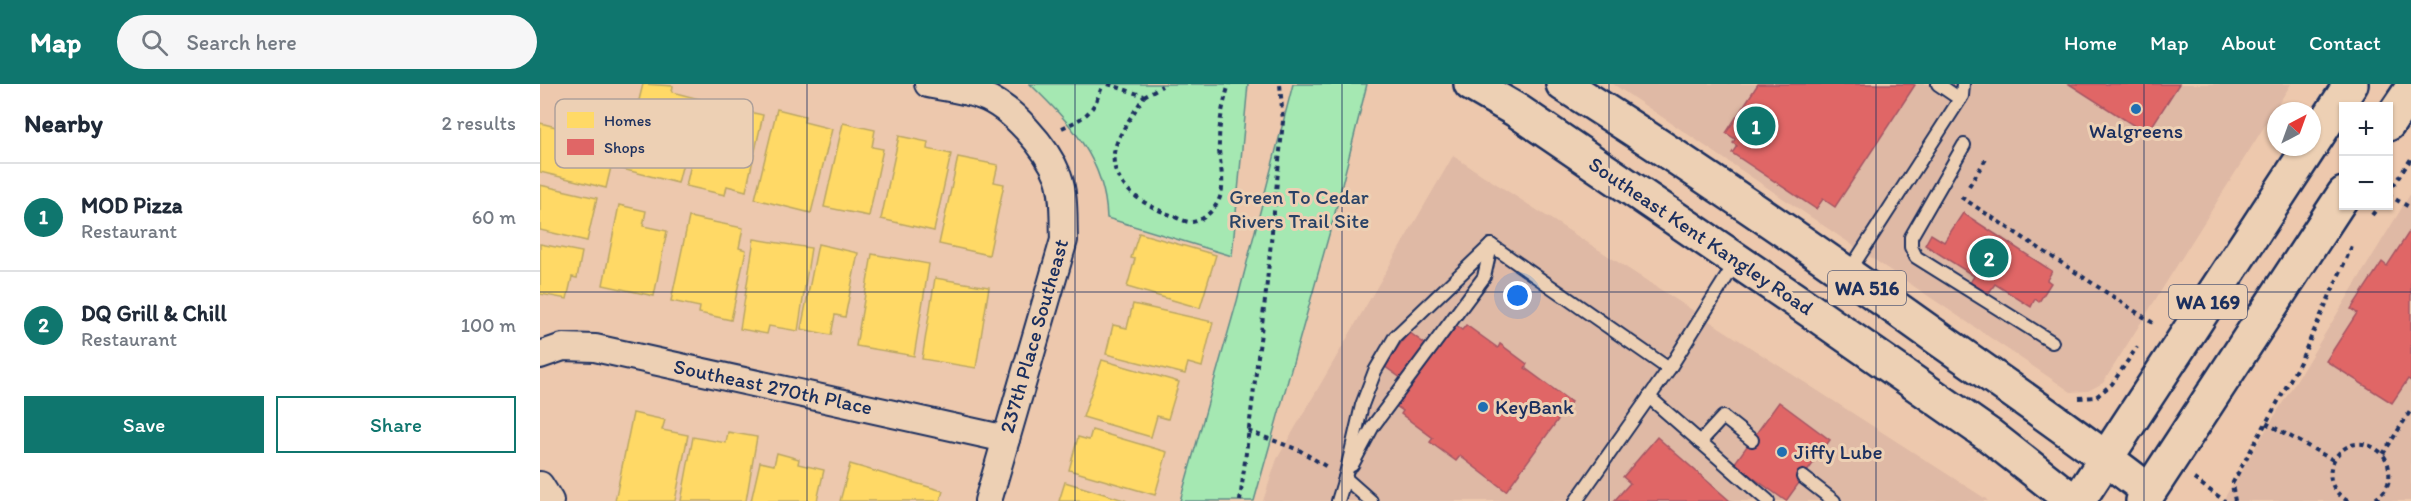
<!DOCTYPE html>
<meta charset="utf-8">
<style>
:root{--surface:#fff;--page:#f6f6f7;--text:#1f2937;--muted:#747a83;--line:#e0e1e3;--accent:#0f766e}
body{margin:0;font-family:Itim,sans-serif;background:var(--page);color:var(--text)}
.controls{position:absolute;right:18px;top:18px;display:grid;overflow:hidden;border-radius:0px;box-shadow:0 2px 4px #0004}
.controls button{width:54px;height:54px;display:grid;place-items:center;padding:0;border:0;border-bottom:2px solid var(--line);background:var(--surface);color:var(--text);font:30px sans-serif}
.compass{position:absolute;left:1727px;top:18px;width:54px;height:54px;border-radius:50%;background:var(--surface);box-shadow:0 2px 4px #0004;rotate:41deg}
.you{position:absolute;left:978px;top:212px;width:21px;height:21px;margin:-15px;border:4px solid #fff;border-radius:50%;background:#1a73e8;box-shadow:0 0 0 9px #1a73e833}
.badge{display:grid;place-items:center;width:39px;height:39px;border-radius:50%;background:var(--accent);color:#fff;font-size:20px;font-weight:700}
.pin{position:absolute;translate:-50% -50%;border:3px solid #fff;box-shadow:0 2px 6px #0006}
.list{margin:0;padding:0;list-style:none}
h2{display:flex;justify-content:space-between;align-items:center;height:78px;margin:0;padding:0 24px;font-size:26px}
h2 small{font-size:20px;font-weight:400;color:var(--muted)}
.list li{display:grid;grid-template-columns:39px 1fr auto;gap:18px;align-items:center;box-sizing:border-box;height:108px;padding:0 24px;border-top:2px solid var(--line)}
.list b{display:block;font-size:22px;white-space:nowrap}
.list p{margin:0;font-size:20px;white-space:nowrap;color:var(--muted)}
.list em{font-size:20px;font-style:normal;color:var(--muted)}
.actions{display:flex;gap:12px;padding:18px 24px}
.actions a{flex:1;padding:14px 0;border:2px solid var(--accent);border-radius:0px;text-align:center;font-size:21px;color:var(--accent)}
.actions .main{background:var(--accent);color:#fff}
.icon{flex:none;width:33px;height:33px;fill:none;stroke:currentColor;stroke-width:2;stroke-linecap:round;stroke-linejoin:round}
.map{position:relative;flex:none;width:1871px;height:417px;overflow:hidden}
header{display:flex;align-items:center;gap:36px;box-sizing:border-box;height:84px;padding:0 30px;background:var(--accent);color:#fff}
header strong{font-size:28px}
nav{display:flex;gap:33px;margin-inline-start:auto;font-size:21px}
.search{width:420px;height:54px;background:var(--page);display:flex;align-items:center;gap:15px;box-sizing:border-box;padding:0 21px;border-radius:33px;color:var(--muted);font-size:22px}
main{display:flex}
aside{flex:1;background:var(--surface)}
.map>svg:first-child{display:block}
.built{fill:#dfb9a5}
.green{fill:#a5e8b2;stroke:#608c88;stroke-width:1.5}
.homes{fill:#ffd966;stroke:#bba664;stroke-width:1.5}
.shops{fill:#e06666;stroke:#a55664;stroke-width:1.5}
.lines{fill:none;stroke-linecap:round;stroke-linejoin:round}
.service-casing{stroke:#1b2f5e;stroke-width:16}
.minor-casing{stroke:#1b2f5e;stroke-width:30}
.primary-casing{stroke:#1b2f5e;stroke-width:38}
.path{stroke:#1b2f5e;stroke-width:4;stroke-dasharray:4.5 4.5;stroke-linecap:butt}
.service{stroke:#edd0b4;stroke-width:12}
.minor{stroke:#edd0b4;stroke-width:26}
.primary{stroke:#edd0b4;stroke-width:33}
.grid{fill:none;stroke:#1b2f5e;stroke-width:1.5;stroke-opacity:0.55}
.poi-dot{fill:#1f6fb2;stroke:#edd0b4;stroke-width:2}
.labels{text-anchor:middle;stroke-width:6;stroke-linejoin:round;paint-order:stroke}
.shield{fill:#edd0b4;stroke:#5a5f78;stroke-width:1.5}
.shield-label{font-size:20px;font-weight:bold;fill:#1b2f5e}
.poi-label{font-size:21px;fill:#1b2f5e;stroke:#edd0b4;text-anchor:start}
.park-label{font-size:21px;fill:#294266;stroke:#edd0b4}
.street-label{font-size:21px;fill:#1b2f5e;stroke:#edd0b4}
.key{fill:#edd0b4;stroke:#aea09a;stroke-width:1.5}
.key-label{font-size:16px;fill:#1b2f5e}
</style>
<header>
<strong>Map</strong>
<div class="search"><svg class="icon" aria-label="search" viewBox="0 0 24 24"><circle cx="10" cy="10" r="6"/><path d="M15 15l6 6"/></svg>Search here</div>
<nav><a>Home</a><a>Map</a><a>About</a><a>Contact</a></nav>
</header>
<main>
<aside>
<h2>Nearby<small>2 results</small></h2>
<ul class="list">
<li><span class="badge">1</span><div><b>MOD Pizza</b><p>Restaurant</p></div><em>60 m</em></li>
<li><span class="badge">2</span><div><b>DQ Grill &amp; Chill</b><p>Restaurant</p></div><em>100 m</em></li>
</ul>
<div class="actions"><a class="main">Save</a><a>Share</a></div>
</aside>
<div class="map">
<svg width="1871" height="417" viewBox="0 0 1871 417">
<rect width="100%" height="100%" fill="#edc8ad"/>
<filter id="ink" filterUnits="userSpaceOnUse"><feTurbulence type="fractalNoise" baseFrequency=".0167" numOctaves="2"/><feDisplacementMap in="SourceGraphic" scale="12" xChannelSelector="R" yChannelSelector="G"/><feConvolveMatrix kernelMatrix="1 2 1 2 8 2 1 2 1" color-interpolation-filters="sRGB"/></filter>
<g filter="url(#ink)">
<g class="built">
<path d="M1073,0H1751L1563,299L1548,307L1531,308Z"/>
<path d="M913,72L1446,415L1448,417H723L737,375Z"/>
<path d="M1871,109V417H1686L1685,413Z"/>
</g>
<g class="green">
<path d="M490,0H708L692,172L567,134C565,75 530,39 490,0Z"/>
<path d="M753,0H827L794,133L714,417H640L697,217Z"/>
</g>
<g class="homes">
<path d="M103,0L133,2L132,8L159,15L138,99L82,85Z"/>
<path d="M165,18L223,31L206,107L187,102L185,111L146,102Z"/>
<path d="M237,25L265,32L264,38L292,45L271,129L215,115Z"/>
<path d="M0,39L77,58L66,104L0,88Z"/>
<path d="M303,39L335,46L332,63L343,65L329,132L284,123Z"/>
<path d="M359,52L388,58L387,65L411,70L394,147L341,135Z"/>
<path d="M418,73L458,81L454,98L464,100L449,171L399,160Z"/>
<path d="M0,101L57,114L47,157L0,146Z"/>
<path d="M79,121L106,127L103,142L127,147L114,212L63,201Z"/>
<path d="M149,133L203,144L199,164L206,166L191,236L159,229L160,223L131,217Z"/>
<path d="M599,149L676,171L660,224L587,203L595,175L591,174Z"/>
<path d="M214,155L271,164L258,247L229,242L227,250L200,245Z"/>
<path d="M0,160L42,168L37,194L32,193L27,215L0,210Z"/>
<path d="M278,160L318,169L305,233L295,231L291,251L261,245Z"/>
<path d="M332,170L389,180L374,272L316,262Z"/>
<path d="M395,194L449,203L436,284L382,275Z"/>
<path d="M593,220L673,238L662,283L648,279L645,290L566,270L573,241L587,244Z"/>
<path d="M562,276L639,298L628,335L617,332L611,353L543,333Z"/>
<path d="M93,329L125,336L122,346L148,351L135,417H75Z"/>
<path d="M552,346L627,368L615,411L529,386L538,353L549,356Z"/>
<path d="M188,348L217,353L206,417H141L153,353L186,359Z"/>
<path d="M237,369L259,375L258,380L284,386L277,417H211L220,378L234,381Z"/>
<path d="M310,380L403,407L400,417H300Z"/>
<path d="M525,398L587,417H519Z"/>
</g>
<g class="shops">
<path d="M1218,0H1373L1375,1L1295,123L1283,115L1276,125L1192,69L1197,62L1193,59L1195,55L1186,49Z"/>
<path d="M1529,0H1639L1607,50Z"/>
<path d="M1423,129L1512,187L1507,196L1511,199L1499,218L1495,215L1491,223L1455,200L1448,210L1430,199L1434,192L1385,161L1391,150L1404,158Z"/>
<path d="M1871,145V297L1868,295L1852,319L1786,277L1817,229L1811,225L1842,178L1847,182Z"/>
<path d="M912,239L922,246L926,241L958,264L960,260L987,280L985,284L1031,318L966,407L920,372L916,377L890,358L893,354L861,330L863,327L853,320Z"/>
<path d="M869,248L893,266L868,299L844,282Z"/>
<path d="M1239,318L1290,356L1246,417L1194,380Z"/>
<path d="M1117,353L1190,417H1074L1090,399L1083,393Z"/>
</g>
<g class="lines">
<g class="service-casing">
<g id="service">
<path d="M1398,0L1420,15"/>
<path d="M1424,61L1371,153V163L1376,173L1512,258"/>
<path d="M951,161L1129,285"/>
<path d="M1308,189L1422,12L1423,0"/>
<path d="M1109,313L1228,417"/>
<path d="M1160,358L1183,333L1212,356"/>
<path d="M812,381L833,342L944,193L951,162"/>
<path d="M1263,393L1294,417"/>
<path d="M805,394L822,321L835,287L855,253L951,161"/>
<path d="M798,417L805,394L831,417"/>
<path d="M1036,417L1129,285L1196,178"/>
</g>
</g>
<g class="minor-casing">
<g id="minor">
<path d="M388,0C406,4 425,6 442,12C471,22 507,64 518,92C525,111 523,136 524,156L448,417"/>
<path d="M0,271L23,263L55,264L466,355"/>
<path d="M0,401L10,417"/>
</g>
</g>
<g class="primary-casing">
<g id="primary">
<path d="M931,0L976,26L1280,233L1449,351L1533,417"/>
<path d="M1023,0C1151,81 1276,167 1399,255C1470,305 1541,354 1609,407"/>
<path d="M1848,40L1871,6"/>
<path d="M1772,60L1811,0"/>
<path d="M1538,417L1770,63"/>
<path d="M1603,417L1804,110"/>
</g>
</g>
<g class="path">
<path d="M568,0L604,12C596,27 576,52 574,69C570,101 603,120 628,130C634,132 642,137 649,138C662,139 676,125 680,113C686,98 678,75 679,59C679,38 683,20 689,0"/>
<path d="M604,12L622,2"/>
<path d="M522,44C549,32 553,28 563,0"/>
<path d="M1429,102L1446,75"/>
<path d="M1848,109L1871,75"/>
<path d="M1848,111L1871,124"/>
<path d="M1421,113L1613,239"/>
<path d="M1832,131L1839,122"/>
<path d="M1539,314L1556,313L1572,300L1597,263"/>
<path d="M1726,339L1793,376"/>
<path d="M708,347L759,366L787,383"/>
<path d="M1843,370L1871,326"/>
<path d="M1654,395L1685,417"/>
<path d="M700,417L726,208L743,37L740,0"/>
<path d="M1695,417L1692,400L1760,278L1812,162"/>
<path d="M1808,417C1768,395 1804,340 1839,367C1845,372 1849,379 1849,387C1851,401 1843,411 1832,417"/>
</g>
<use href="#service" class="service"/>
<use href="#minor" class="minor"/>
<use href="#primary" class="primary"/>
</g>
</g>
<path class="grid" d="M267,0V417M535,0V417M802,0V417M1069,0V417M1336,0V417M1604,0V417M0,208H1871"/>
<g class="poi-dot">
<circle cx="1596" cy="25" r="6"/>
<circle cx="943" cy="323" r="6"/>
<circle cx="1242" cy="368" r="6"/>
</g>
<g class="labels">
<g class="shield">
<rect x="1288" y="187" width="78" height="34" rx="4.5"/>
<rect x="1629" y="201" width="78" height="34" rx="4.5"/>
</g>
<g class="shield-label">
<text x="1327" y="211">WA 516</text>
<text x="1668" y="225">WA 169</text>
</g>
<g class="poi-label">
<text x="1596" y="54" text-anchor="middle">Walgreens</text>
<text x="955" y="330">KeyBank</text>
<text x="1254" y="375">Jiffy Lube</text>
</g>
<g class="park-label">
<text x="759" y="120">Green To Cedar<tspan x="759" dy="24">Rivers Trail Site</tspan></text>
</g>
<g class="street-label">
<text transform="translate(1161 152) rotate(34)" y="7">Southeast Kent Kangley Road</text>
<text transform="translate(494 252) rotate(-74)" y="7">237th Place Southeast</text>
<text transform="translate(233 303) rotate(12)" y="7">Southeast 270th Place</text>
</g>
</g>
<rect x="15" y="15" width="198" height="69" rx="9" class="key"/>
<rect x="27" y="28" width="27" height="16" fill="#ffd966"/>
<rect x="27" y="55" width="27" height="16" fill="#e06666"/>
<g class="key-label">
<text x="64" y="42">Homes</text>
<text x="64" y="69">Shops</text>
</g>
</svg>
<div class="controls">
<button>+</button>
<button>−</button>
</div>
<svg class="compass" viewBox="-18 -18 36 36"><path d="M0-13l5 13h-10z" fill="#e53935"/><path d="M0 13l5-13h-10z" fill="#747a83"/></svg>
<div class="you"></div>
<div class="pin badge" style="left:1216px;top:42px">1</div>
<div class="pin badge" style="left:1449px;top:174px">2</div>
</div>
</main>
